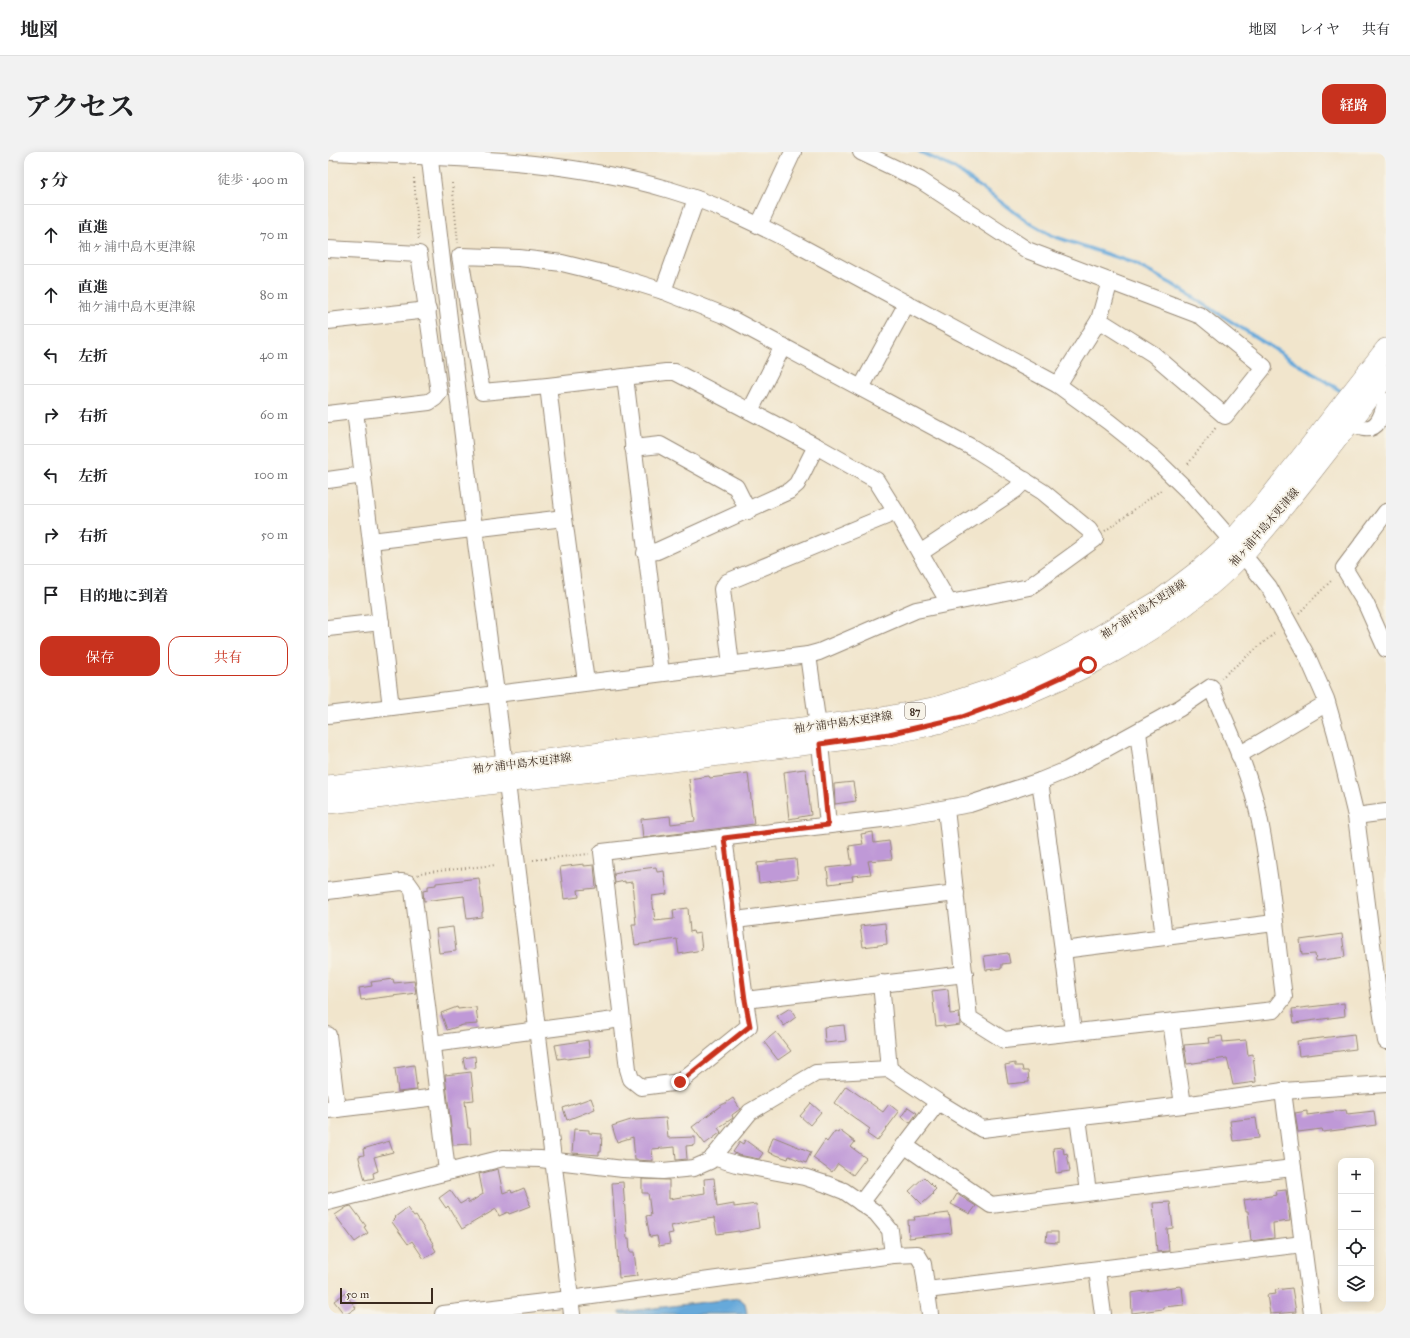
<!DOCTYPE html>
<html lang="ja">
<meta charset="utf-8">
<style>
:root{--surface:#fff;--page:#f2f2f2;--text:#202124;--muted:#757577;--line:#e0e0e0;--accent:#c8321e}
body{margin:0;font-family:"IM FELL Great Primer","Noto Serif JP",serif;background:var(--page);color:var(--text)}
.controls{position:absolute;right:12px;bottom:12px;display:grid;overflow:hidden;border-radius:8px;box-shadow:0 2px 10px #0003}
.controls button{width:36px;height:36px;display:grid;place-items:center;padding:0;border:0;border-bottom:1px solid var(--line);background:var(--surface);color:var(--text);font:20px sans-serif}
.scale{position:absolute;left:12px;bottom:10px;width:93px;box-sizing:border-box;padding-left:4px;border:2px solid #3b2a1e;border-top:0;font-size:11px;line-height:14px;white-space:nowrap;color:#3b2a1e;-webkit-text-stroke:3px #f7f3e8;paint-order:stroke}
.stop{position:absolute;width:12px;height:12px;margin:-9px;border:3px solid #c8321e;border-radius:50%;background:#fff}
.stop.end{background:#c8321e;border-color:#fff;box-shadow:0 1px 4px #0008}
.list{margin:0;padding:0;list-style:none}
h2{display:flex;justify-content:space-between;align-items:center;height:52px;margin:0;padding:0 16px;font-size:17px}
h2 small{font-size:13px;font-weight:400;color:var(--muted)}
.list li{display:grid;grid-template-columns:26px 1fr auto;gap:12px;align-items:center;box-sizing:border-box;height:60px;padding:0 16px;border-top:1px solid var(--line)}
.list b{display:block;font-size:15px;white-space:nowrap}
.list p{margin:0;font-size:13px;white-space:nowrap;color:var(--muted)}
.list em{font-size:13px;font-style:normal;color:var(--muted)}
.actions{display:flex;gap:8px;padding:12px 16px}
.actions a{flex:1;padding:9px 0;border:1px solid var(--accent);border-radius:12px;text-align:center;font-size:14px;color:var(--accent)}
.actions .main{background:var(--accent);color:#fff}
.icon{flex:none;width:22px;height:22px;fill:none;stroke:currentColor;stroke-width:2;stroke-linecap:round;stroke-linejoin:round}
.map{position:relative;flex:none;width:1058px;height:1162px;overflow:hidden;border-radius:12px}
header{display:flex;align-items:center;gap:24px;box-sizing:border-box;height:56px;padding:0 20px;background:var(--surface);border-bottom:1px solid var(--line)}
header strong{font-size:19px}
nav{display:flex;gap:22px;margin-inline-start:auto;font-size:14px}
.intro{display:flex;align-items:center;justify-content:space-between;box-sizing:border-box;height:96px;padding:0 24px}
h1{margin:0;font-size:28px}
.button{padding:10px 18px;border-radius:12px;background:var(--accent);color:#fff;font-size:14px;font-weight:700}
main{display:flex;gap:24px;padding:0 24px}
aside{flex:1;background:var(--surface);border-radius:12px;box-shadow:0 2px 10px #0003}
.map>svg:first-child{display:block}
.water{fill:#66a9da;stroke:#506a7c}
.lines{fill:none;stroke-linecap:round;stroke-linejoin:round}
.stream{stroke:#66a9da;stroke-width:3.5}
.building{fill:#bf99d7}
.minor-casing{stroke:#968875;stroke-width:18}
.major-casing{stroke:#968875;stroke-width:22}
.path{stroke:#968875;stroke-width:2;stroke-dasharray:1 3;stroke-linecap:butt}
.minor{stroke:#fff;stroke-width:16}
.major{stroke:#fff;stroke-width:21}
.route{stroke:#c8321e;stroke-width:5}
.labels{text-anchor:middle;stroke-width:4;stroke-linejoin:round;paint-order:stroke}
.shield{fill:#f7f3e8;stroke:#73665b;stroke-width:1}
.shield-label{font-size:10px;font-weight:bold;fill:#3b2a1e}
.street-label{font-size:11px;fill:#3b2a1e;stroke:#f7f3e8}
</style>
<header>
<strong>地図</strong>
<nav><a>地図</a><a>レイヤ</a><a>共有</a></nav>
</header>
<div class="intro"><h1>アクセス</h1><a class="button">経路</a></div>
<main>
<aside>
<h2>5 分<small>徒歩 · 400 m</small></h2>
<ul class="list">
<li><svg class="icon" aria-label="ahead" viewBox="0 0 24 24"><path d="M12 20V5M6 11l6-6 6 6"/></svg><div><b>直進</b><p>袖ヶ浦中島木更津線</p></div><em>70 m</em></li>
<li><svg class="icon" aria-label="ahead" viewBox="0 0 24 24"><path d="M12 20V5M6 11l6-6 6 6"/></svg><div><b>直進</b><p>袖ケ浦中島木更津線</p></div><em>80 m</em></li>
<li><svg class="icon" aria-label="left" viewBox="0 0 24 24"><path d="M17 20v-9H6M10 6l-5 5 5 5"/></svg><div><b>左折</b></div><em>40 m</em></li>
<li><svg class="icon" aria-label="right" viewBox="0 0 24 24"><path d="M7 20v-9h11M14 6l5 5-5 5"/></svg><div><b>右折</b></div><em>60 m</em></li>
<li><svg class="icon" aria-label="left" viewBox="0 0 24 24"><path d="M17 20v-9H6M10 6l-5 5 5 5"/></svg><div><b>左折</b></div><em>100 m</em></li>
<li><svg class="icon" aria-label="right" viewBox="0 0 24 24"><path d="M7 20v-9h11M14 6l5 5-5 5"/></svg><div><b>右折</b></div><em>50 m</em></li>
<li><svg class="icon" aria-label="arrive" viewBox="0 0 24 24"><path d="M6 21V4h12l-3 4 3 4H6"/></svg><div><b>目的地に到着</b></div></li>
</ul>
<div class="actions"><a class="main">保存</a><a>共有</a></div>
</aside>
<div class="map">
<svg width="1058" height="1162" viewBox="0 0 1058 1162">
<rect width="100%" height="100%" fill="#f7f3e8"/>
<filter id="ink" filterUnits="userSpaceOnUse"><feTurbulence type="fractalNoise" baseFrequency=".025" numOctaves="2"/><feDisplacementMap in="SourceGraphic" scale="8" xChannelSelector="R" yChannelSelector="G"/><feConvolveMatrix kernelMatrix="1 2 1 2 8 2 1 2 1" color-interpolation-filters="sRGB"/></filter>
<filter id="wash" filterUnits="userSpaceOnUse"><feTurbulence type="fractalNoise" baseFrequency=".012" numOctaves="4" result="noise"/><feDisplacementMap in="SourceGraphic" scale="16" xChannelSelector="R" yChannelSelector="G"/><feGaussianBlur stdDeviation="0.9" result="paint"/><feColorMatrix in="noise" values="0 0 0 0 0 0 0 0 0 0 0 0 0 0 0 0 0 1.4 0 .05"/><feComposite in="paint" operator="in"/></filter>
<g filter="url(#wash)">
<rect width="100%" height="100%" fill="#f1e5cc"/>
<path class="water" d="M411,1146L417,1151L419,1162H292V1160Z"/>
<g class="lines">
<path class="stream" d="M592,0L626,16L700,70L725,84L805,111L844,132L1016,241"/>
</g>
<g id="blocks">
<g class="building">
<path d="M476,617L478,618L483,663L461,667L456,620Z"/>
<path d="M420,621L426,672L315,686L313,667L342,664L343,672L367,669L361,627L381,624L382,626Z"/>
<path d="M525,630L528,649L507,652L506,632Z"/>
<path d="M545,680L546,691L561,689L564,707L540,709L543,722L524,724L525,729L501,732L499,716L524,713L521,694L535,692L533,682Z"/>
<path d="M468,707L470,726L431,731L429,711Z"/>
<path d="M256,712V714L266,713L268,736L250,738L251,745L236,747L232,715Z"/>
<path d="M328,715L329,720L336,719L339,742L324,744L327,769L346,767L345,758L360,756L362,780L365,779L366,782L372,781L374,798L351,802L349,787L307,793L304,772H308L304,730L297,731V729L287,731L286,722L296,720L295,719Z"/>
<path d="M151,726L155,757V760H154V765L139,767L136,744L96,749L95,739L100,738V734L108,733V731Z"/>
<path d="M557,771L559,792L535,795L532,774Z"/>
<path d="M125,775L128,799L111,801L108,777Z"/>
<path d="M1014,782L1017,805L988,809L987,802L974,803L972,788Z"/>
<path d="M680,801L682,811L674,812V816L658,818L656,804Z"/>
<path d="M65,827L66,831L86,829L88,841L33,848L31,836L44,834L43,830Z"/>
<path d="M620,837L622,862L631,861L632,873L616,875V873L608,874L604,839Z"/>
<path d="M1016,851L1017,864L966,871L964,857Z"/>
<path d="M129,855L130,857L148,855L150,872L135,873L119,878L113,861Z"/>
<path d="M462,856L468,865L456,874L449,864Z"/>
<path d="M516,873L518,889L497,891L496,875Z"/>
<path d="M448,880L463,899L450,908L436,890Z"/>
<path d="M1026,882L1028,897L971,904L969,889Z"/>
<path d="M894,884L895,890L918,888L920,903L925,902L928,930L905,933L899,906L859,912L856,893L882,891L881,886Z"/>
<path d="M260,888L262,904L239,907L237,906L230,907L227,893Z"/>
<path d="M147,904L148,916L137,917L135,906Z"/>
<path d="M687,911V914H694L695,919H700L701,930L680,932L677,913Z"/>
<path d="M86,913L89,938L70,940L67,916Z"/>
<path d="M143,920L146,948L137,949L140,976H142L143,992L125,993L117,923Z"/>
<path d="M518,934L555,960L561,952L571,960L549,989L539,982L542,977L506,951Z"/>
<path d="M263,946L267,957L239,968L235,956Z"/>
<path d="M405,946L412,957L404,963L405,966L390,976L393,980L392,981L377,992L364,975L395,952H396Z"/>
<path d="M483,951L493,960L482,973L472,964Z"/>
<path d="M580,955L589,961L582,971L573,965Z"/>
<path d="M1018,958L1019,962L1046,959L1048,973L995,980L994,977L970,980L967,961L979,959V963Z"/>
<path d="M338,966L340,986L367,985V993L358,994L359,1007L348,1008L347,995L324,997L325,1009L307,1008L305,985L289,990L284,974L306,967L307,968Z"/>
<path d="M928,966L931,986L905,989L902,969Z"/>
<path d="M246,977L261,978V981L274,982L273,1000H271V1003L244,1001Z"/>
<path d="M511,978L527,990L523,995L538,1006L525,1023L510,1012L504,1020L485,1006L497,988L499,990L507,979L510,981Z"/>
<path d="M445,985H446L483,1000L478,1011L461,1004L460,1007L440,1000Z"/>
<path d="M417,988L435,1001L431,1007L410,1003L405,1000L412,990L415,992Z"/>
<path d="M61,989L65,1000L46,1005L50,1019L45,1021L46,1026L37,1028L31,1006V1004L36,1003L35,997Z"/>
<path d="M735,995L736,1002L739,1001L742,1019L728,1021L725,996Z"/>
<path d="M170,1017L175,1041L183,1038L184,1041L196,1036L202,1051L201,1052L202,1054L181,1062L180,1060L171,1064L168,1057L134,1077L120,1054L118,1056L111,1046L122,1038L132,1052L139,1048L141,1051L155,1042L151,1022Z"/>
<path d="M596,1025L608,1037L604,1041L605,1042L594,1052L581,1039Z"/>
<path d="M386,1026L389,1055L406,1052V1055L428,1052L431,1076L411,1080V1079L389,1082L386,1066L365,1069L343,1074L345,1081L340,1082L342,1092L331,1094L329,1084L322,1085L318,1064L323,1063L320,1041H314V1027L341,1028V1047L377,1041L376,1027Z"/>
<path d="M295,1030L299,1086H301L302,1100H306L309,1124L291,1126L284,1031Z"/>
<path d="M958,1038L962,1069L945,1071L946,1086L923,1089L920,1059H918L916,1048L949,1043L948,1039Z"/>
<path d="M629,1042L648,1054L642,1062L623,1052Z"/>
<path d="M842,1050L845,1076L839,1077L841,1099L829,1100L825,1051Z"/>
<path d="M23,1054L38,1074L36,1075L40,1081L27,1090L7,1063L19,1055Z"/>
<path d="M79,1056L86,1065L88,1064L106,1093L105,1094L108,1099L96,1107L84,1089L80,1092L64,1070L68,1066L67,1065Z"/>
<path d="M621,1061L624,1081L581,1086L580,1068H587L586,1065Z"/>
<path d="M719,1080H730V1091L718,1090Z"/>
<path d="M852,1134L854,1135L856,1153L835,1155V1157L804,1161L803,1141Z"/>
<path d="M964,1136L968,1160L942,1162L939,1143L948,1142L947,1138Z"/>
<path d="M17,1141L28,1156L19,1162H16L6,1149Z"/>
</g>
</g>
</g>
<g filter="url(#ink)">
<use href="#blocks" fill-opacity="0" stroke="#968875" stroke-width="1"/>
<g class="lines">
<g class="minor-casing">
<g id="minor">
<path d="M3,0C116,6 232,5 342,38C386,51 429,72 470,93L730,233L781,270L826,306L862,341L904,389L941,435L980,506L998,547L1008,582L1028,664L1049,832L1058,889"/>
<path d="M101,0L146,376L168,541L244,1162"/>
<path d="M533,0L592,28L699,98L873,164L936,215L897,264L825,202L771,168"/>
<path d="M431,73L465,0"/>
<path d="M0,97L91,102L111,241L107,246L101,250L0,262"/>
<path d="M335,139L368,47"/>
<path d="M0,169L100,158"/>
<path d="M297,225L333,521"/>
<path d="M730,233L771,168L782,129"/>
<path d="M220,234L236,366L258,530"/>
<path d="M533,236L579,151"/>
<path d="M27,259L63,555"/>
<path d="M422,259L455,194"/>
<path d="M1022,271C1026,272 1030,275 1035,276C1051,279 1055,260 1058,249"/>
<path d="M305,296L332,293L408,335L420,359"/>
<path d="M0,328L35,323"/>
<path d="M1058,360L1016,416L1038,452L1058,497"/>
<path d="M43,389L236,366"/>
<path d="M317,401L329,399L461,339L469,332L488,294"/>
<path d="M592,401L687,338L697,328"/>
<path d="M0,476L53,470"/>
<path d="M480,503L490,574"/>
<path d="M403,513L394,437L399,430L568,360"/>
<path d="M0,563L480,503L491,500L588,458L701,435L767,387L761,378L715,340L645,296L398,164L335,139L287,124L234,111L191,106L132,104L154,240L220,234L338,220H347L488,294L548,328L568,360L621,451"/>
<path d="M810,580L836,785"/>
<path d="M492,592L500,673"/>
<path d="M911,603L999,551"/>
<path d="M712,629L735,798L745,880"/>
<path d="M1028,664L1058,660"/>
<path d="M396,685L417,848L421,874L352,930L313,935L303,927L300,917L274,700L562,666L642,652L712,629L739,618L852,556L883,535C900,576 920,617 930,660C943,721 948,784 956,845L946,858L676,888L641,866L618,657"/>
<path d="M0,739L73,730L80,731L85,738L119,1019"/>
<path d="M407,768L628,741"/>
<path d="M735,798L946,771"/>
<path d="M553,831L561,917"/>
<path d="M417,848L637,822"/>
<path d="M843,870L855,953"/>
<path d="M0,883L9,957"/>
<path d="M104,892L294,867"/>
<path d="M955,939L984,1162"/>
<path d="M0,958L109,945"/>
<path d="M750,966L760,1040"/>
<path d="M576,993L663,1053L854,1029L965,1016"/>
<path d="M385,1005L408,1012L476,1025L498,1032L516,1039L548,1061L562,1078L565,1103L589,1102L595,1112L602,1162"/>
<path d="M0,1050L175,1006L212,1007L295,1017L335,1019L366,1016L382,1009L422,960L488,921L561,917L610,950L654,977L855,953L955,939L1058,932"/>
<path d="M533,1051L610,950"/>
<path d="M769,1118L775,1162"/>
<path d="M599,1138L975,1092"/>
<path d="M115,1162L242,1147L565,1103"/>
</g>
</g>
<g class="major-casing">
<g id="major">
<path d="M0,634L177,613L554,566L610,555L668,536L710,518L745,500L831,449L869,420L904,389L940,348L1058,197"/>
<path d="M0,651L40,647L561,582C585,576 611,572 635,564C733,534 844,477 915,402C938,377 959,350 980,324C1006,291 1032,257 1058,224"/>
</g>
</g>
<g class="path">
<path d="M86,26L91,89"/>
<path d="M124,31L130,91"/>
<path d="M860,312L889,274"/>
<path d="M777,379L833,338"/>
<path d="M971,461L1005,427"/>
<path d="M893,526L947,481"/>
<path d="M205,708L261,702"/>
<path d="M90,723L92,721L167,713"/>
</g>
<use href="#minor" class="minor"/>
<use href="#major" class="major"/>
</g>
</g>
<g class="lines" filter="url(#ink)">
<path class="route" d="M352,930L422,874L417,848L396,686L500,673L492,592L561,582L634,565L697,542L760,513"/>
</g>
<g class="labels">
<rect class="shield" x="577" y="551" width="20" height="16" rx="3"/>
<g class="shield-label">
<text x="587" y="563">87</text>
</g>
<g class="street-label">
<text transform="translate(936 375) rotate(-49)" y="4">袖ヶ浦中島木更津線</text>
<text transform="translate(815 457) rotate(-33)" y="4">袖ケ浦中島木更津線</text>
<text transform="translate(515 570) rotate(-8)" y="4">袖ケ浦中島木更津線</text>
<text transform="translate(194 611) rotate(-7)" y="4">袖ケ浦中島木更津線</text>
</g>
</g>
</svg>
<div class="controls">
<button>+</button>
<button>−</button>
<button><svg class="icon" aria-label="locate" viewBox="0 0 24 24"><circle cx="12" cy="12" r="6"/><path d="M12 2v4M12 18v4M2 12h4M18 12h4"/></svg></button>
<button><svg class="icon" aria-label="layers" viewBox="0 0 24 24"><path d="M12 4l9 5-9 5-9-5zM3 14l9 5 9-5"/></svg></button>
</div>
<div class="scale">50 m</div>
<div class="stop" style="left:760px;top:513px"></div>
<div class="stop end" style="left:352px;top:930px"></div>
</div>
</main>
